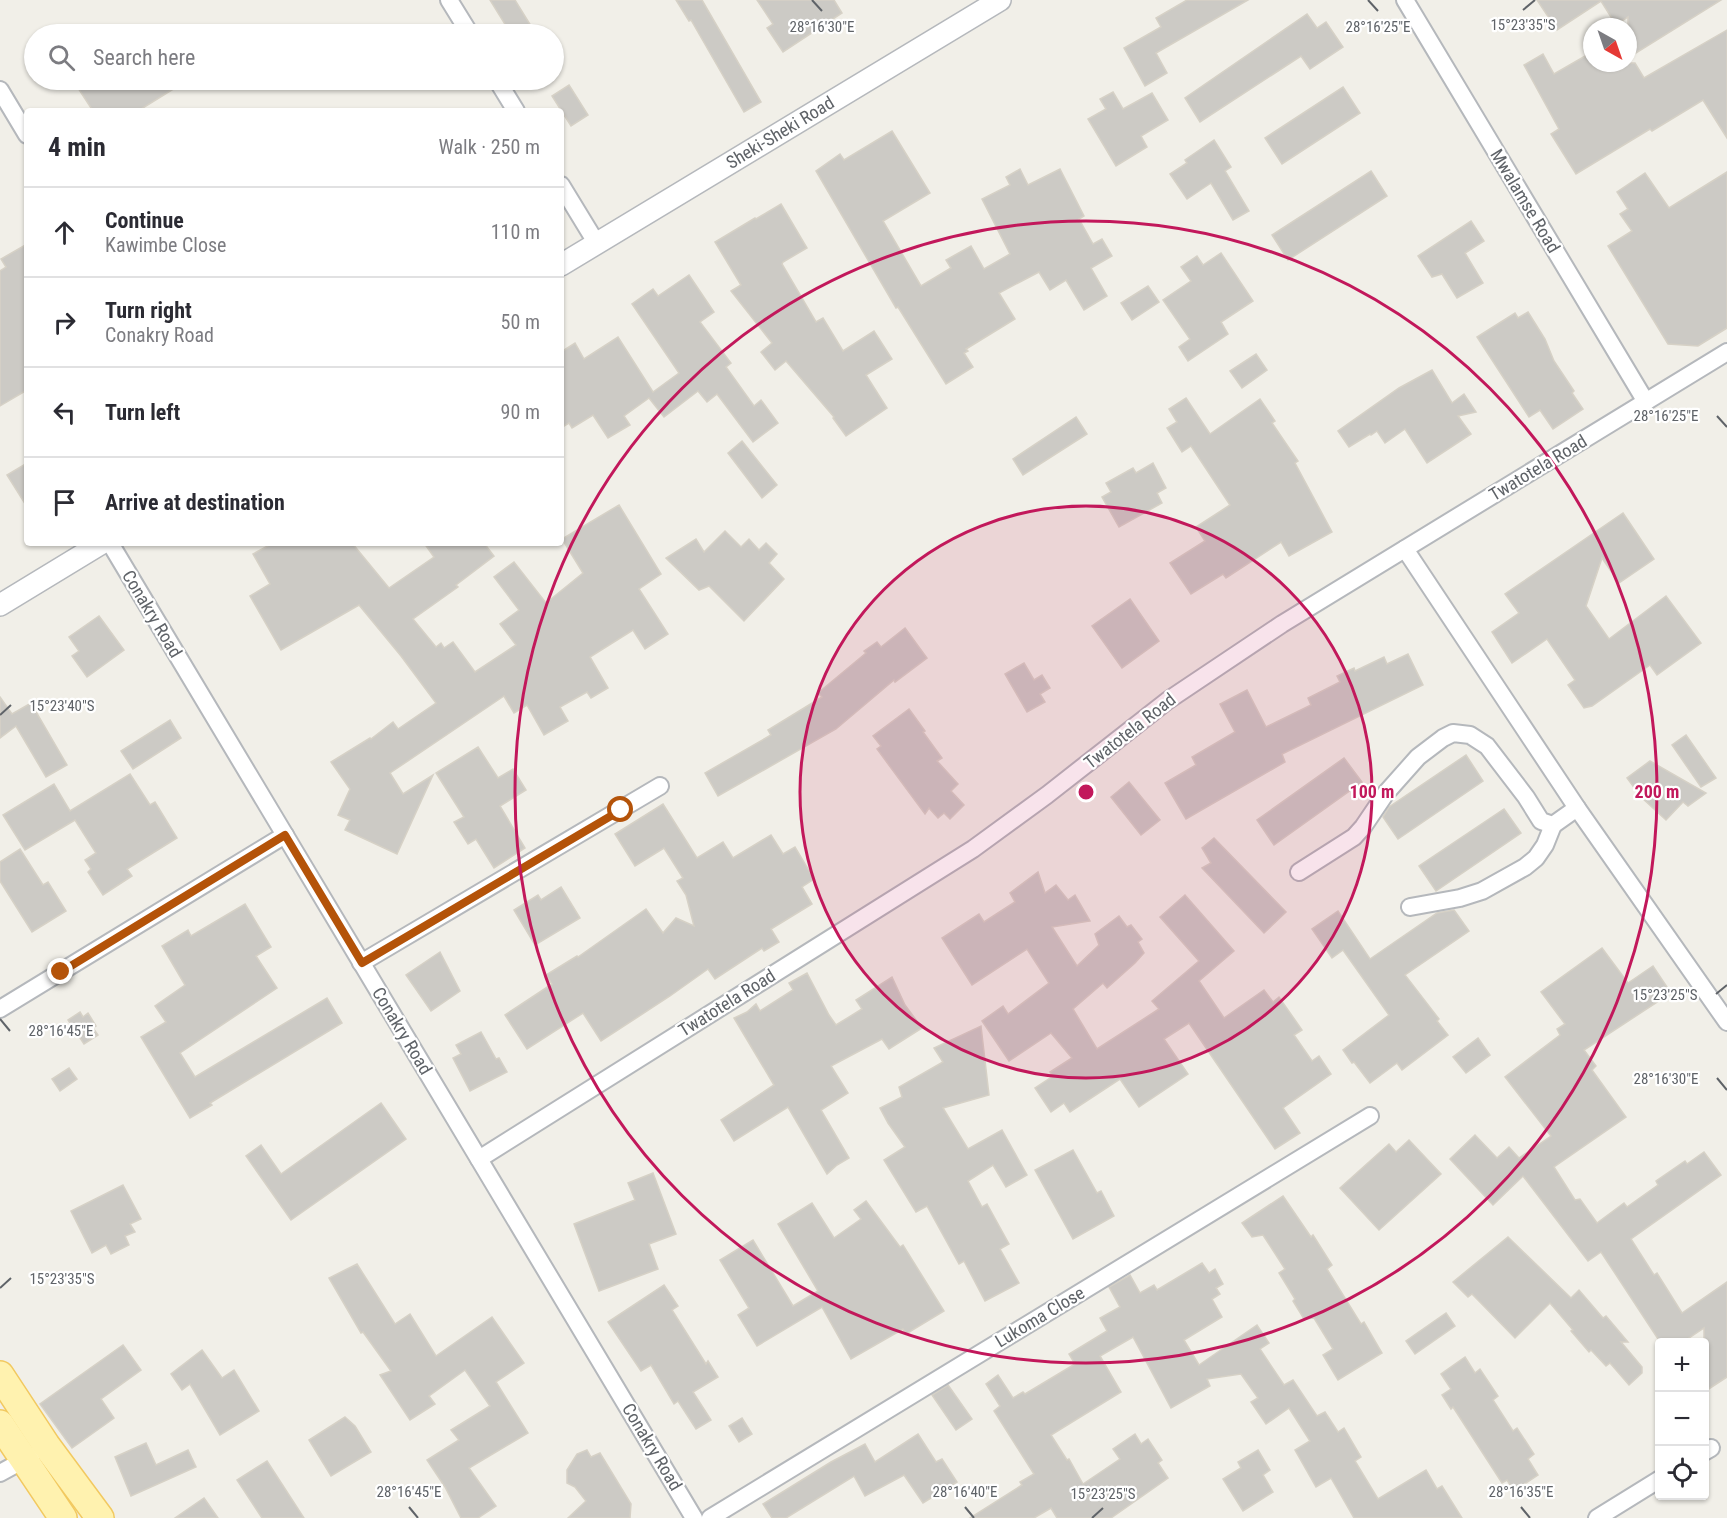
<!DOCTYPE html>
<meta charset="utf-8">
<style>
:root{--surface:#fff;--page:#f7f7f7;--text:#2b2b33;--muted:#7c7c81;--line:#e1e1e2}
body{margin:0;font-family:"Roboto Condensed",sans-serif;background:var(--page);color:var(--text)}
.controls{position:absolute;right:18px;bottom:18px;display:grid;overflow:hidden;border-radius:6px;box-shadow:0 2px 4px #0004}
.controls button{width:54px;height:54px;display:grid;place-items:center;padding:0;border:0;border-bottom:2px solid var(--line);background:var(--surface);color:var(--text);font:30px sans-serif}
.compass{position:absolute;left:1583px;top:18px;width:54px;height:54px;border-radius:50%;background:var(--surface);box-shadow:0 2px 4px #0004;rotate:140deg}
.stop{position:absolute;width:18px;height:18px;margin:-14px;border:4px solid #b45309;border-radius:50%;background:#fff}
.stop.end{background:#b45309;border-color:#fff;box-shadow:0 2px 6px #0008}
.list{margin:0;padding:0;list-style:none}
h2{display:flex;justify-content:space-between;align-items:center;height:78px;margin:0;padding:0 24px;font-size:26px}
h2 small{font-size:20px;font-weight:400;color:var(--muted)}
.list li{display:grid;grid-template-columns:39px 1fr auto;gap:18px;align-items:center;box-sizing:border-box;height:90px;padding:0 24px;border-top:2px solid var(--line)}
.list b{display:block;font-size:22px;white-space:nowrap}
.list p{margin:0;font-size:20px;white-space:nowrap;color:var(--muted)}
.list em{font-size:20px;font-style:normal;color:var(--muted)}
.icon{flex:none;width:33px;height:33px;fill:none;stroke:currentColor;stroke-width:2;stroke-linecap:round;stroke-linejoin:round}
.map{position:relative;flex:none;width:1727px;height:1518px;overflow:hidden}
.search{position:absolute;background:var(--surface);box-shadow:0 2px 4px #0004;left:24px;top:24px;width:540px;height:66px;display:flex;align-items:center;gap:15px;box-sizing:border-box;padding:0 21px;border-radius:33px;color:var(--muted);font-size:22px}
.panel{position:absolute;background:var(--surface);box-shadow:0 2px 4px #0004;left:24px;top:108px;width:540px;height:438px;border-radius:6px}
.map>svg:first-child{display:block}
.building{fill:#cccac5;stroke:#d6d1c6;stroke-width:1.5}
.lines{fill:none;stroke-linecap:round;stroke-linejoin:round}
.minor-casing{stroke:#b5b8bc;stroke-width:20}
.tertiary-casing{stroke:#b5b8bc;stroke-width:24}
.primary-casing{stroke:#f2c960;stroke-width:30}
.minor{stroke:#fff;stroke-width:16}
.tertiary{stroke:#fff;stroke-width:21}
.primary{stroke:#fff2af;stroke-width:27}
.route{stroke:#b45309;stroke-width:8}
.ticks{fill:none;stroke:#5f6368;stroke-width:2}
.ring{fill:none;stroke:#c2185b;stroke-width:3}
.labels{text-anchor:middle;stroke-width:4.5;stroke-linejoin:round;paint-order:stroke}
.street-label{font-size:18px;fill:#5f6368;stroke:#fff}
.ticks-label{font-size:15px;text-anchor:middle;fill:#5f6368;stroke:#fff;stroke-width:4.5;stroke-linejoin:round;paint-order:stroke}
.centre{fill:#c2185b;stroke:#fff;stroke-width:3}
.ring-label{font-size:18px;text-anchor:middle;font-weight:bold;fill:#c2185b;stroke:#fff;stroke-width:4.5;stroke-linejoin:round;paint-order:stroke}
</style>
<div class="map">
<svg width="1727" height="1518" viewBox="0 0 1727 1518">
<rect width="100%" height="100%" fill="#f1efe8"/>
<g class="building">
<path d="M490,0H515L536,34H511Z"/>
<path d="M676,0H702L761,102L744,112L691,20L689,21Z"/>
<path d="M757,0H834L842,13L783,52L767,28L773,24Z"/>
<path d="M1187,0H1248L1156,53L1167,73L1145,86L1124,48L1161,27L1156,18Z"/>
<path d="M1537,0H1721L1636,53L1628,40V17L1616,25L1601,1L1557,30Z"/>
<path d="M1307,14L1317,28L1326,22L1343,47L1310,69L1301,56L1200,122L1185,98Z"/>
<path d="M1727,30V138L1703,100L1652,131L1650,129L1576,174L1551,134L1559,129L1524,65L1543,54L1554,74L1592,52V63H1635L1644,78Z"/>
<path d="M84,80H188L138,111H93L76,85Z"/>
<path d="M569,85L588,115L571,126L552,96Z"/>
<path d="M1343,87L1360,113L1282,164L1265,138Z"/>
<path d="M1113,92L1123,109L1152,93L1168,120L1141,136L1147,147L1116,166L1088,119L1106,109L1100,99Z"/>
<path d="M892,131L930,193L883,221L921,286L951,268L946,260L971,246L984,269L1010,254L982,199L1010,185L1006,177L1020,169L1028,185L1060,169L1084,216L1079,219L1093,244L1102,239L1112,256L1091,268L1107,296L1084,310L1066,280L1050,290L1039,272L999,293L1015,319L966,349L968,351L964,353L973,367L946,384L898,307L896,308L816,171L840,154L844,160Z"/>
<path d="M1214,140L1231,167L1225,171L1249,211L1233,220L1211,183L1187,199L1170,174L1187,163L1185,160Z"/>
<path d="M1371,171L1387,196L1288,260L1272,235Z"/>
<path d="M1727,172V328L1698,346L1668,344L1608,246L1632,231L1620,214L1628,209L1617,192L1645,173L1669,208Z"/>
<path d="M781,204L807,248L783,262L782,264L816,322L823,318L843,351L874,331L892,359L866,375L887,408L846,436L833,418L834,417L786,361L775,370L761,352L772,343L731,291L741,285L715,242L755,218L756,219Z"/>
<path d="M1471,221L1484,241L1465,253L1483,283L1457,298L1442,274L1432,277L1418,256Z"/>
<path d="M27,244V390L0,406V271L6,267L1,259Z"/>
<path d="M1221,253L1253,301L1221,322L1228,334L1188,361L1179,347L1190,339L1163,300L1191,281L1181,267L1197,256L1203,265Z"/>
<path d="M689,275L714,312L700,322L731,363L726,367L754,406L761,400L778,423L753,442L717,394L707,402L698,391L664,417L649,398L624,416L630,425L608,438L593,415L572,428L569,423L561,428V352L575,343L584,359L618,337L653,392L679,373L632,304L653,289L658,296Z"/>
<path d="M1148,286L1159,302L1132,320L1121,303Z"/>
<path d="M1528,312L1545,339L1554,361L1574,391L1572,393L1583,409L1553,429L1540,410L1529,417L1477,337L1515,313L1518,318Z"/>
<path d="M1256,354L1267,370L1242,388L1230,371Z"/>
<path d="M1432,370L1452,403L1464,394L1476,412L1458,416L1471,434L1427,463L1405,429L1385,443L1377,431L1371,435L1370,434L1349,447L1338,431L1399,388Z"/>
<path d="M1186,398L1210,434L1260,399L1275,421L1272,423L1298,461L1295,463L1332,532L1289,556L1281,542L1226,578L1223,574L1191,594L1170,563L1205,541L1196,527L1230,505L1191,446L1182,452L1167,428L1177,422L1169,409Z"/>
<path d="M1076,417L1087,434L1023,475L1013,459Z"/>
<path d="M742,441L777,485L762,498L728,453Z"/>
<path d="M27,463V507L7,475Z"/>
<path d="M1153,463L1166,488L1157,493L1162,503L1119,527L1102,497L1111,492L1106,483L1133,468L1136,473Z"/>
<path d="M619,505L661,574L639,589L668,634L645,649L633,630L590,657L608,688L591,698L587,692L560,707L568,721L544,735L527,705L514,713L504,696L390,773L403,794L433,775L397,854L345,830L350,820L338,815L350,789L331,762L370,738L371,739L393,722L398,729L436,703L401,656L359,605L281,650L250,596L270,584L253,554L273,543H352L389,588L434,557L424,543H484L494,556L456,585L458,587L413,619L436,647L441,643L444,648L453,642L475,672L516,645L500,624L519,610L494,577L514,562L546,603L583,573L562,539Z"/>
<path d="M1623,513L1654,559L1619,583L1602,558L1586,606L1609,639L1666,596L1701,643L1657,675L1650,665L1592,706L1584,708L1568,685L1575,680L1547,639L1512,663L1492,632L1519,613L1505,594Z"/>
<path d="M725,531L741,547L749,539L759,550L766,543L777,554L769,563L784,579L744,621L709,586L699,590L666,558L696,539L704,552Z"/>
<path d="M1130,599L1159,641L1122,668L1092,626Z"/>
<path d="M99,616L124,650L87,677L72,656L79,651L69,637Z"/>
<path d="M905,628L927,658L895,682L894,680L836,729L718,796L705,773L771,735L768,730L822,697L818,693L866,653L864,651L877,642L881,647Z"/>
<path d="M1408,654L1423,685L1282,754L1285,762L1186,819L1165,783L1196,765L1192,757L1235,732L1220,704L1247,690L1266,727L1311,705L1308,698L1340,682L1337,676L1354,668L1355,671L1384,657L1387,664Z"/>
<path d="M1024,663L1034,680L1042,675L1050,688L1040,694L1045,702L1027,712L1005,674Z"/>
<path d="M0,697L12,714L31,703L67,765L46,777L16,726L0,738Z"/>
<path d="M909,709L925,731L923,732L942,758L937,761L958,784L951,791L964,805L950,819L944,813L938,818L929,808L925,814L877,749L881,746L873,736Z"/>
<path d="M170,720L181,738L133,769L121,751Z"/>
<path d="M1686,735L1716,778L1701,787L1672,745Z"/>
<path d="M478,747L498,778L513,769L526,790L500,806L525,848L494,868L476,839L468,844L454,822L464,817L436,773Z"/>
<path d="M1466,755L1483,781L1398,839L1383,817L1389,807Z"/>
<path d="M1344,758L1362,782L1274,845L1257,820Z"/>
<path d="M1650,761L1706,793L1688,806L1683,802L1666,820L1641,797L1627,778Z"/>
<path d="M130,774L150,805L155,802L177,838L127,869L132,876L103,895L88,872L91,869L85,860L96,853L75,820L25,850L3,815L54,784L70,811Z"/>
<path d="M1129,782L1160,820L1141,835L1111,797Z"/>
<path d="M663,804L697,858L723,842L733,858L771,835L783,854L795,847L814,879L802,887L812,904L771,929L779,942L764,951L762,948L715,979L708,969L670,996L601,1041L583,1013L527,1049L505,1015L552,984L546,975L577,956L578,957L646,909L663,933L676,918L694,926L686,895L677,881L683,878L664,848L635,866L615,834Z"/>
<path d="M1504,809L1521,833L1436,891L1419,866Z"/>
<path d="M1214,838L1286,912L1264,933L1202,868L1211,863L1202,848Z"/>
<path d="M20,849L43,885L48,882L66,911L32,932L0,881V862Z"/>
<path d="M1038,872L1045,893L1056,885L1068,900L1075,895L1090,921L1052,927L1077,966L1099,945L1095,934L1119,916L1127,927L1131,925L1142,939L1138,942L1144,953L1135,963L1107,988L1103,983L1073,1009L1097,1049L1159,1009L1152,1001L1199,961L1160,917L1185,895L1234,951L1199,981L1224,1018L1264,990L1273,1002L1279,997L1302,1030L1294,1035L1312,1061L1319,1056L1331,1074L1283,1108L1300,1133L1275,1149L1189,1023L1164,1039L1188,1074L1139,1107L1120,1079L1070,1112L1064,1103L1051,1112L1035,1088L1053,1076L1050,1072L1072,1058L1051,1033L1009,1061L982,1021L1003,1006L1008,1014L1049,983L1027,949L972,985L942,938L979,914L984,922L1015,902L1010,893Z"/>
<path d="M561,887L580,918L535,945L514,910L538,895L541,900Z"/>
<path d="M245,904L271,947L256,956L277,988L180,1053L195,1077L327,998L342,1023L210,1103L212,1105L190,1118L141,1037L166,1022L155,1006L185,985L162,946L188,930L191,936Z"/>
<path d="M1454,910L1469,931L1405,975L1439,1019L1437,1021L1448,1035L1402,1070L1397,1063L1370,1083L1354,1062L1352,1063L1343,1050L1389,1015L1343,950L1332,958L1312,929L1338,911L1370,959L1437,913Z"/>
<path d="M1602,948L1628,983L1653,966L1671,993L1584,1050L1596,1066L1592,1070L1626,1117L1554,1167L1575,1200L1580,1199L1597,1223L1624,1203L1627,1207L1658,1185L1656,1181L1685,1161L1687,1164L1704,1152L1721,1175L1631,1239L1654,1275L1657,1273L1682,1313L1727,1282V1377L1704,1392V1328L1683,1342H1660L1601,1252L1588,1261L1523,1176L1493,1205L1450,1159L1475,1135L1497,1158L1509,1147L1519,1158L1551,1136L1505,1077L1560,1035L1557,1029L1565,1024L1541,992Z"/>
<path d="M440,952L460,991L431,1011L406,975Z"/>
<path d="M807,973L829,1015L836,1025L862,1009L856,1000L892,977L905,1005L922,1028L889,1049L882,1039L831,1066L848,1093L821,1110L849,1158L837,1165L827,1174L788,1107L734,1141L721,1120L774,1085L734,1018L747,1012L756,1004L760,1011L793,990L789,983Z"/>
<path d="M80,1012L83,1017L88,1013L96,1026L93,1028L98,1035L84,1044L68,1020Z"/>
<path d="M981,1026L989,1095L943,1108L968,1149L1002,1130L1027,1175L1006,1187L993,1165L968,1181L982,1207L987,1204L1009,1244L1000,1249L1019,1283L985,1301L964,1261L959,1264L927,1206L916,1212L884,1160L905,1147L888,1123L880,1108L902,1097L899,1087L943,1062L934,1048Z"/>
<path d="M481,1032L496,1059L499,1058L507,1072L470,1091L453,1058L461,1054L456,1045Z"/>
<path d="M1478,1038L1490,1055L1466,1073L1453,1057Z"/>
<path d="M69,1068L77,1079L60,1091L52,1079Z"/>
<path d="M381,1103L406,1139L291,1220L246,1156L261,1145L281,1174Z"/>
<path d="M1409,1140L1441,1174L1379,1230L1340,1188L1389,1144L1396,1152Z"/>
<path d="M1073,1150L1097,1193L1101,1191L1114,1216L1073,1239L1035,1170Z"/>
<path d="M653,1173L676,1234L649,1244L658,1269L599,1291L574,1224L635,1200L628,1183Z"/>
<path d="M123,1185L141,1219L130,1224L135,1232L125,1236L129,1245L111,1254L106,1245L92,1253L71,1211Z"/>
<path d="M1283,1196L1311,1237L1313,1235L1332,1265L1327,1269L1361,1324L1364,1322L1382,1353L1338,1380L1323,1355L1333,1349L1314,1318L1304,1319L1293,1301L1295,1299L1279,1273L1285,1269L1263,1235L1252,1237L1242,1223Z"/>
<path d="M866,1201L900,1247L903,1245L944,1311L906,1334L903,1329L851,1359L822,1307L757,1346L738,1315L749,1308L720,1260L753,1240L793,1306L818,1291L778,1224L812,1203L834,1238L861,1219L854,1210Z"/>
<path d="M1508,1237L1571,1298L1579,1290L1603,1318L1606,1316L1628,1342H1621L1642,1367V1373L1629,1385L1610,1363L1606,1366L1591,1350L1589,1352L1571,1331L1573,1330L1550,1303L1515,1338L1472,1294L1468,1297L1453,1282Z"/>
<path d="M1202,1263L1209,1273L1215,1269L1223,1284L1216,1288L1220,1294L1212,1299L1222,1317L1184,1340L1199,1365L1257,1325L1269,1343L1260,1349L1284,1385L1293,1380L1317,1416L1325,1412L1338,1432L1344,1428L1361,1457L1355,1461L1378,1499L1426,1470L1437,1489L1442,1486L1462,1518H1354L1331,1478L1316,1487L1295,1450L1310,1441L1289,1408L1266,1424L1251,1402L1258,1398L1241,1374L1207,1379L1210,1386L1171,1408L1133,1337L1100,1356L1121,1392L1051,1435L1067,1460L1069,1459L1083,1484L1120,1459L1113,1449L1135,1434L1141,1444L1148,1439L1162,1460L1158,1463L1168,1478L1111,1518H1057L1051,1508L1034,1518H970L1022,1485L1020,1482L1034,1474L994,1411L1000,1406L986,1384L998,1375L1013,1398L1023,1392L1025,1394L1075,1364L1069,1354L1107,1331L1100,1318L1120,1307L1109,1287L1130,1275L1140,1293L1154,1285L1157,1290Z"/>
<path d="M357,1264L395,1324L410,1314L436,1356L492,1317L524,1363L496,1382L528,1433L469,1468L496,1506L478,1518H461L445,1487L427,1460L459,1440L451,1430L490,1406L465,1370L429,1396L435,1404L410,1420L380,1375L391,1371L363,1332L361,1333L329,1278Z"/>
<path d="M664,1285L678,1306L672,1310L706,1364L708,1361L718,1377L693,1392L711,1420L696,1429L678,1401L674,1404L651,1365L641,1371L608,1322Z"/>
<path d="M1446,1313L1455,1326L1415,1354L1406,1341Z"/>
<path d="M123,1345L141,1370L101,1399L114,1418L72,1448L40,1404Z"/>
<path d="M202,1350L222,1378L234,1370L259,1411L220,1435L190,1384L182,1390L171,1374Z"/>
<path d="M1465,1357L1475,1373L1480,1369L1498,1396L1493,1400L1513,1431L1517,1428L1534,1454L1528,1459L1538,1475L1514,1491L1507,1480L1502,1483L1453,1407L1451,1409L1442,1395L1451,1389L1441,1374Z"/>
<path d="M948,1385L972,1419L956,1430L932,1395Z"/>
<path d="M345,1417L355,1426L371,1452L331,1476L309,1440Z"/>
<path d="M742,1418L752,1434L739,1442L729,1426Z"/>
<path d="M918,1434L936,1462L942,1459L957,1482L923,1503L904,1475L865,1496L854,1476L786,1518H772L763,1504L831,1462L865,1444L875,1462Z"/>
<path d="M146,1443L156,1465L188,1450L196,1467L131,1496L115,1457Z"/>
<path d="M587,1450L591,1457L600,1453L631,1504L630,1518H568L586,1501L575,1487L567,1483V1470L577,1454Z"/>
<path d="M1258,1450L1270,1470L1263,1475L1273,1492L1243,1511L1223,1479L1241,1468L1238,1462Z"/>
<path d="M267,1461L304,1518H262L237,1480Z"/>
<path d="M204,1498L218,1518H175Z"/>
</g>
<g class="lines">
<g class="minor-casing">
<g id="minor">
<path d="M449,0L470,34"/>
<path d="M1405,0L1646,402"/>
<path d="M497,80L516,111"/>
<path d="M0,90L27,135"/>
<path d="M561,185L597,244"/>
<path d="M110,543L694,1518"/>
<path d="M1405,549L1577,808L1727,1022"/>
<path d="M1299,872L1354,837L1363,827L1386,793L1418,757L1443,738L1453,733L1470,735L1487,746L1526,797L1541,821L1553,825L1577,808"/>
<path d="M1410,907L1460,898L1482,891L1525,867L1536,858L1545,845L1553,825"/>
<path d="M361,963L660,786"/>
<path d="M0,1009L285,835"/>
<path d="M479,1159L973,849L1047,795L1167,701L1282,624L1727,352"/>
<path d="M1704,1452L1711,1448"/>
<path d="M0,1473L31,1456"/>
<path d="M710,1518L1370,1116"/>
<path d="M1597,1518L1660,1479"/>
</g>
</g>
<g class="tertiary-casing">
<g id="tertiary">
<path id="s1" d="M561,265L1000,0"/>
<path d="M0,605L102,543"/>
</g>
</g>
<g class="primary-casing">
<g id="primary">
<path d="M0,1375L46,1445L100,1518"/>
<path d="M0,1424L63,1518"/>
</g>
</g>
<use href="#minor" class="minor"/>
<use href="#tertiary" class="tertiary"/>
<use href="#primary" class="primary"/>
</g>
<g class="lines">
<path class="route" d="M61,972L285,835L362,963L621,810"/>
</g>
<path class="ticks" d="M812,0L822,11M1368,0L1378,11M1523,10L1535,0M1717,416L1727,427M0,715L11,705M1716,994L1727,985M0,1019L10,1031M1717,1078L1727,1090M0,1288L11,1278M409,1507L418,1518M965,1507L974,1518M1521,1507L1530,1518M1092,1518L1103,1508"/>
<circle cx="1086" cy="792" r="286" fill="#c2185b" fill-opacity=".12"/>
<g class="ring">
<circle cx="1086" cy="792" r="286"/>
<circle cx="1086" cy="792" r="571"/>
</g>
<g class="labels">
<g class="street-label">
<text dy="6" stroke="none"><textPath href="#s1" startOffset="256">Sheki-Sheki Road</textPath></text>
<text transform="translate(1525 201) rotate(59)" y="6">Mwalamse Road</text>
<text transform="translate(1538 468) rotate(-31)" y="6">Twatotela Road</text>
<text transform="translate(152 614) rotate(59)" y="6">Conakry Road</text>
<text transform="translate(1130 731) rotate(-38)" y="6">Twatotela Road</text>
<text transform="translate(727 1003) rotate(-32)" y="6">Twatotela Road</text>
<text transform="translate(402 1031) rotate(59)" y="6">Conakry Road</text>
<text transform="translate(1040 1317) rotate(-31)" y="6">Lukoma Close</text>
<text transform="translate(652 1447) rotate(59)" y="6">Conakry Road</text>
</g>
</g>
<g class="ticks-label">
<text x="1523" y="30">15°23'35"S</text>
<text x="822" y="32">28°16'30"E</text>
<text x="1378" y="32">28°16'25"E</text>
<text x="1666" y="421">28°16'25"E</text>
<text x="62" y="711">15°23'40"S</text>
<text x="1665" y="1000">15°23'25"S</text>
<text x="61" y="1036">28°16'45"E</text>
<text x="1666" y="1084">28°16'30"E</text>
<text x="62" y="1284">15°23'35"S</text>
<text x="409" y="1497">28°16'45"E</text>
<text x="965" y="1497">28°16'40"E</text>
<text x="1521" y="1497">28°16'35"E</text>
<text x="1103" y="1499">15°23'25"S</text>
</g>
<circle cx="1086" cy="792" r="9" class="centre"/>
<g class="ring-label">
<text x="1372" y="798">100 m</text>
<text x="1657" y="798">200 m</text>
</g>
</svg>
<div class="controls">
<button>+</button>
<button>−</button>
<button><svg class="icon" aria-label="locate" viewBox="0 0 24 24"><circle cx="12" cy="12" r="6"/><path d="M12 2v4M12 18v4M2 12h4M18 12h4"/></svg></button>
</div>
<svg class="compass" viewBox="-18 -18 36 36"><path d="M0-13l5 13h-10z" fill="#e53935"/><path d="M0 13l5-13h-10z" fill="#7c7c81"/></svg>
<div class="stop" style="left:621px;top:810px"></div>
<div class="stop end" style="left:61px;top:972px"></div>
<div class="search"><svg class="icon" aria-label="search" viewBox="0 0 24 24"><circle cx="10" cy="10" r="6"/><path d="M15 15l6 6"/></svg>Search here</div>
<section class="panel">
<h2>4 min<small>Walk · 250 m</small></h2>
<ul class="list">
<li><svg class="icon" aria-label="ahead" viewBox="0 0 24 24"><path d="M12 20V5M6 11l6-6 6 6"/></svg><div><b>Continue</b><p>Kawimbe Close</p></div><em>110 m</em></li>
<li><svg class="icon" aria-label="right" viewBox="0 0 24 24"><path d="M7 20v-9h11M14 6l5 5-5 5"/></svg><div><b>Turn right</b><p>Conakry Road</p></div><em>50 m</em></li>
<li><svg class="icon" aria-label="left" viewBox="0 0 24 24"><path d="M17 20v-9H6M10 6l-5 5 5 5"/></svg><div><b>Turn left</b></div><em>90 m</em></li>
<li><svg class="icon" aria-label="arrive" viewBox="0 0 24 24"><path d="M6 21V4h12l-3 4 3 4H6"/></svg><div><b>Arrive at destination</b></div></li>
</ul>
</section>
</div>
